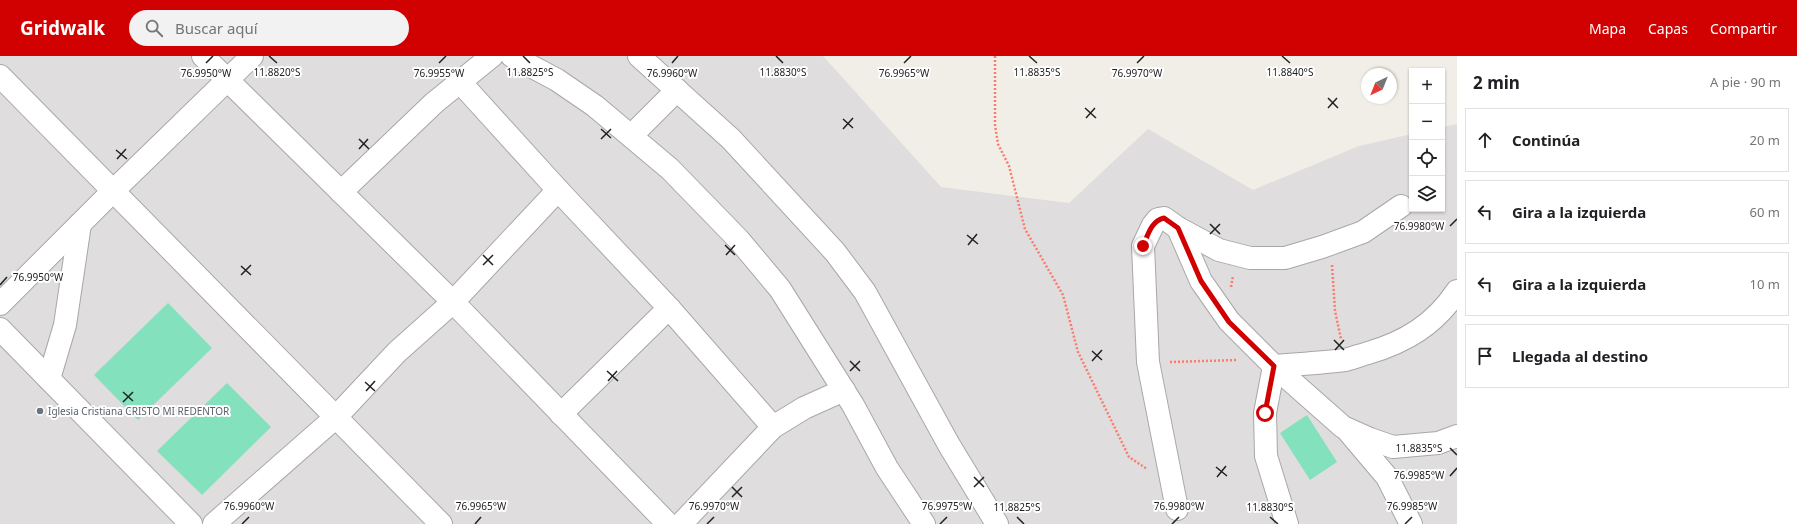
<!DOCTYPE html>
<html lang="es">
<meta charset="utf-8">
<style>
:root{--surface:#fff;--page:#f2f2f2;--text:#202124;--muted:#757577;--line:#e0e0e0;--accent:#d10001}
body{margin:0;font-family:"Noto Sans",sans-serif;background:var(--page);color:var(--text)}
.controls{position:absolute;right:12px;top:12px;display:grid;overflow:hidden;border-radius:0px;box-shadow:0 1px 3px #0004}
.controls button{width:36px;height:36px;display:grid;place-items:center;padding:0;border:0;border-bottom:1px solid var(--line);background:var(--surface);color:var(--text);font:20px sans-serif}
.compass{position:absolute;left:1361px;top:12px;width:36px;height:36px;border-radius:50%;background:var(--surface);box-shadow:0 1px 3px #0004;rotate:223deg}
.stop{position:absolute;width:12px;height:12px;margin:-9px;border:3px solid #d10001;border-radius:50%;background:#fff}
.stop.end{background:#d10001;border-color:#fff;box-shadow:0 1px 4px #0008}
.list{margin:0;padding:0;list-style:none}
h2{display:flex;justify-content:space-between;align-items:center;height:52px;margin:0;padding:0 16px;font-size:17px}
h2 small{font-size:13px;font-weight:400;color:var(--muted)}
.list li{display:grid;grid-template-columns:26px 1fr auto;gap:12px;align-items:center;box-sizing:border-box;height:64px;margin:0 8px 8px;padding:0 8px;border:1px solid var(--line);border-radius:0px}
.list b{display:block;font-size:15px;white-space:nowrap}
.list em{font-size:13px;font-style:normal;color:var(--muted)}
.icon{flex:none;width:22px;height:22px;fill:none;stroke:currentColor;stroke-width:2;stroke-linecap:round;stroke-linejoin:round}
.map{position:relative;flex:none;width:1457px;height:468px;overflow:hidden}
header{display:flex;align-items:center;gap:24px;box-sizing:border-box;height:56px;padding:0 20px;background:var(--accent);color:#fff}
header strong{font-size:19px}
nav{display:flex;gap:22px;margin-inline-start:auto;font-size:14px}
.search{width:280px;height:36px;background:var(--page);display:flex;align-items:center;gap:10px;box-sizing:border-box;padding:0 14px;border-radius:22px;color:var(--muted);font-size:15px}
main{display:flex}
aside{flex:1;background:var(--surface)}
.map>svg:first-child{display:block}
.residential{fill:#dfdddd}
.pitch{fill:#84e1bd}
.lines{fill:none;stroke-linecap:round;stroke-linejoin:round}
.minor-casing{stroke:#a8a8a8;stroke-width:24}
.path{stroke:#fc7b6d;stroke-width:2.5;stroke-dasharray:2 2;stroke-linecap:butt}
.minor{stroke:#fff;stroke-width:22}
.route{stroke:#d10001;stroke-width:5}
.ticks{fill:none;stroke:#212121;stroke-width:1.5}
.worship-dot{fill:#6b7280;stroke:#fff;stroke-width:1.5}
.labels{text-anchor:middle;stroke-width:4;stroke-linejoin:round;paint-order:stroke}
.worship-label{font-size:10px;fill:#5b616d;stroke:#fff;text-anchor:start}
.ticks-label{font-size:10px;text-anchor:middle;fill:#212121;stroke:#fff;stroke-width:4;stroke-linejoin:round;paint-order:stroke}
</style>
<header>
<strong>Gridwalk</strong>
<div class="search"><svg class="icon" aria-label="search" viewBox="0 0 24 24"><circle cx="10" cy="10" r="6"/><path d="M15 15l6 6"/></svg>Buscar aquí</div>
<nav><a>Mapa</a><a>Capas</a><a>Compartir</a></nav>
</header>
<main>
<div class="map">
<svg width="1457" height="468" viewBox="0 0 1457 468">
<rect width="100%" height="100%" fill="#f1eee7"/>
<path class="residential" d="M0,0H823L941,131L1069,147L1148,73L1253,134L1359,90L1412,78V153H1442V71L1457,68V468H0Z"/>
<g class="pitch">
<path d="M168,247L212,292L138,364L94,319Z"/>
<path d="M227,327L271,371L202,439L157,395Z"/>
<path d="M1307,359L1337,406L1310,424L1280,377Z"/>
</g>
<g class="lines">
<g class="minor-casing">
<g id="minor">
<path d="M203,0L453,246L668,468"/>
<path d="M512,0L557,24L595,50L670,113L739,184L780,233L853,349L887,412L924,468"/>
<path d="M639,0L731,83L835,196L865,236L949,389L997,468"/>
<path d="M0,20L441,468"/>
<path d="M460,26L558,134L669,252L773,371"/>
<path d="M631,80L677,34"/>
<path d="M341,136L434,47L492,0"/>
<path d="M1178,172L1201,225L1229,265L1274,310L1343,371L1370,383L1393,391L1438,387L1457,380"/>
<path d="M0,248L113,135L252,0"/>
<path d="M0,273L191,468"/>
<path d="M49,323L65,269L80,168"/>
<path d="M561,358L669,252"/>
<path d="M1348,375L1387,421L1411,468"/>
<path d="M1177,453L1148,306L1143,190L1153,169L1158,163L1164,162L1178,172L1219,194L1250,202H1285L1322,191L1363,176L1401,150"/>
<path d="M214,468L336,361L397,296L453,246L558,134"/>
<path d="M681,468L773,371L804,352L844,334"/>
<path d="M1287,468L1266,400L1265,357L1274,310C1298,308 1322,307 1345,304C1353,302 1361,299 1368,297C1406,286 1435,268 1457,235"/>
</g>
</g>
<g class="path">
<path d="M995,0V69L998,88L1009,110L1025,173L1063,239L1078,296L1129,401L1147,413"/>
<path d="M1332,209L1335,255L1341,283"/>
<path d="M1231,231L1233,220"/>
<path d="M1170,306L1237,304"/>
</g>
<use href="#minor" class="minor"/>
</g>
<g class="lines">
<path class="route" d="M1143,190C1148,179 1151,165 1164,162L1178,172L1201,225L1229,266L1274,310L1265,357"/>
</g>
<path class="ticks" d="M269,0L277,7M523,0L530,7M776,0L783,7M1029,0L1037,7M1282,0L1290,7M206,7L213,0M439,7L446,0M672,7L678,0M904,7L911,0M1137,7L1144,0M1328,42L1338,52M1085,52L1096,62M1328,52L1337,42M1086,62L1095,52M843,63L853,72M601,73L611,82M843,73L853,62M359,83L369,93M601,83L611,73M359,93L368,83M116,94L127,103M117,103L126,93M1210,168L1220,178M1450,170L1457,163M1210,178L1220,168M967,179L978,188M725,189L735,199M968,189L977,178M483,199L493,209M726,199L735,189M483,209L493,199M241,210L251,219M241,219L251,209M0,229L7,221M1334,284L1344,294M1335,294L1344,284M1092,295L1102,304M850,305L860,315M1092,305L1102,294M607,315L618,325M850,315L860,305M608,325L617,315M365,326L375,335M366,335L375,325M123,336L133,345M123,346L133,336M1450,392L1457,399M1216,411L1227,420M1450,420L1457,412M974,421L984,431M1217,421L1226,410M732,431L742,441M974,431L984,421M732,441L742,431M1017,461L1024,468M1270,461L1278,468M242,468L249,461M475,468L481,461M707,468L714,461M940,468L947,461M1172,468L1179,461M1405,468L1412,461"/>
<circle class="worship-dot" cx="40" cy="355" r="4"/>
<g class="labels">
<g class="worship-label">
<text x="48" y="359">Iglesia Cristiana CRISTO MI REDENTOR</text>
</g>
</g>
<g class="ticks-label">
<text x="530" y="20">11.8825°S</text>
<text x="783" y="20">11.8830°S</text>
<text x="1290" y="20">11.8840°S</text>
<text x="277" y="20">11.8820°S</text>
<text x="1037" y="20">11.8835°S</text>
<text x="1137" y="21">76.9970°W</text>
<text x="206" y="21">76.9950°W</text>
<text x="439" y="21">76.9955°W</text>
<text x="672" y="21">76.9960°W</text>
<text x="904" y="21">76.9965°W</text>
<text x="1419" y="174">76.9980°W</text>
<text x="38" y="225">76.9950°W</text>
<text x="1419" y="396">11.8835°S</text>
<text x="1419" y="423">76.9985°W</text>
<text x="249" y="454">76.9960°W</text>
<text x="481" y="454">76.9965°W</text>
<text x="714" y="454">76.9970°W</text>
<text x="947" y="454">76.9975°W</text>
<text x="1179" y="454">76.9980°W</text>
<text x="1412" y="454">76.9985°W</text>
<text x="1017" y="455">11.8825°S</text>
<text x="1270" y="455">11.8830°S</text>
</g>
</svg>
<div class="controls">
<button>+</button>
<button>−</button>
<button><svg class="icon" aria-label="locate" viewBox="0 0 24 24"><circle cx="12" cy="12" r="6"/><path d="M12 2v4M12 18v4M2 12h4M18 12h4"/></svg></button>
<button><svg class="icon" aria-label="layers" viewBox="0 0 24 24"><path d="M12 4l9 5-9 5-9-5zM3 14l9 5 9-5"/></svg></button>
</div>
<svg class="compass" viewBox="-18 -18 36 36"><path d="M0-13l5 13h-10z" fill="#e53935"/><path d="M0 13l5-13h-10z" fill="#757577"/></svg>
<div class="stop" style="left:1265px;top:357px"></div>
<div class="stop end" style="left:1143px;top:190px"></div>
</div>
<aside>
<h2>2 min<small>A pie · 90 m</small></h2>
<ul class="list">
<li><svg class="icon" aria-label="ahead" viewBox="0 0 24 24"><path d="M12 20V5M6 11l6-6 6 6"/></svg><div><b>Continúa</b></div><em>20 m</em></li>
<li><svg class="icon" aria-label="left" viewBox="0 0 24 24"><path d="M17 20v-9H6M10 6l-5 5 5 5"/></svg><div><b>Gira a la izquierda</b></div><em>60 m</em></li>
<li><svg class="icon" aria-label="left" viewBox="0 0 24 24"><path d="M17 20v-9H6M10 6l-5 5 5 5"/></svg><div><b>Gira a la izquierda</b></div><em>10 m</em></li>
<li><svg class="icon" aria-label="arrive" viewBox="0 0 24 24"><path d="M6 21V4h12l-3 4 3 4H6"/></svg><div><b>Llegada al destino</b></div></li>
</ul>
</aside>
</main>
